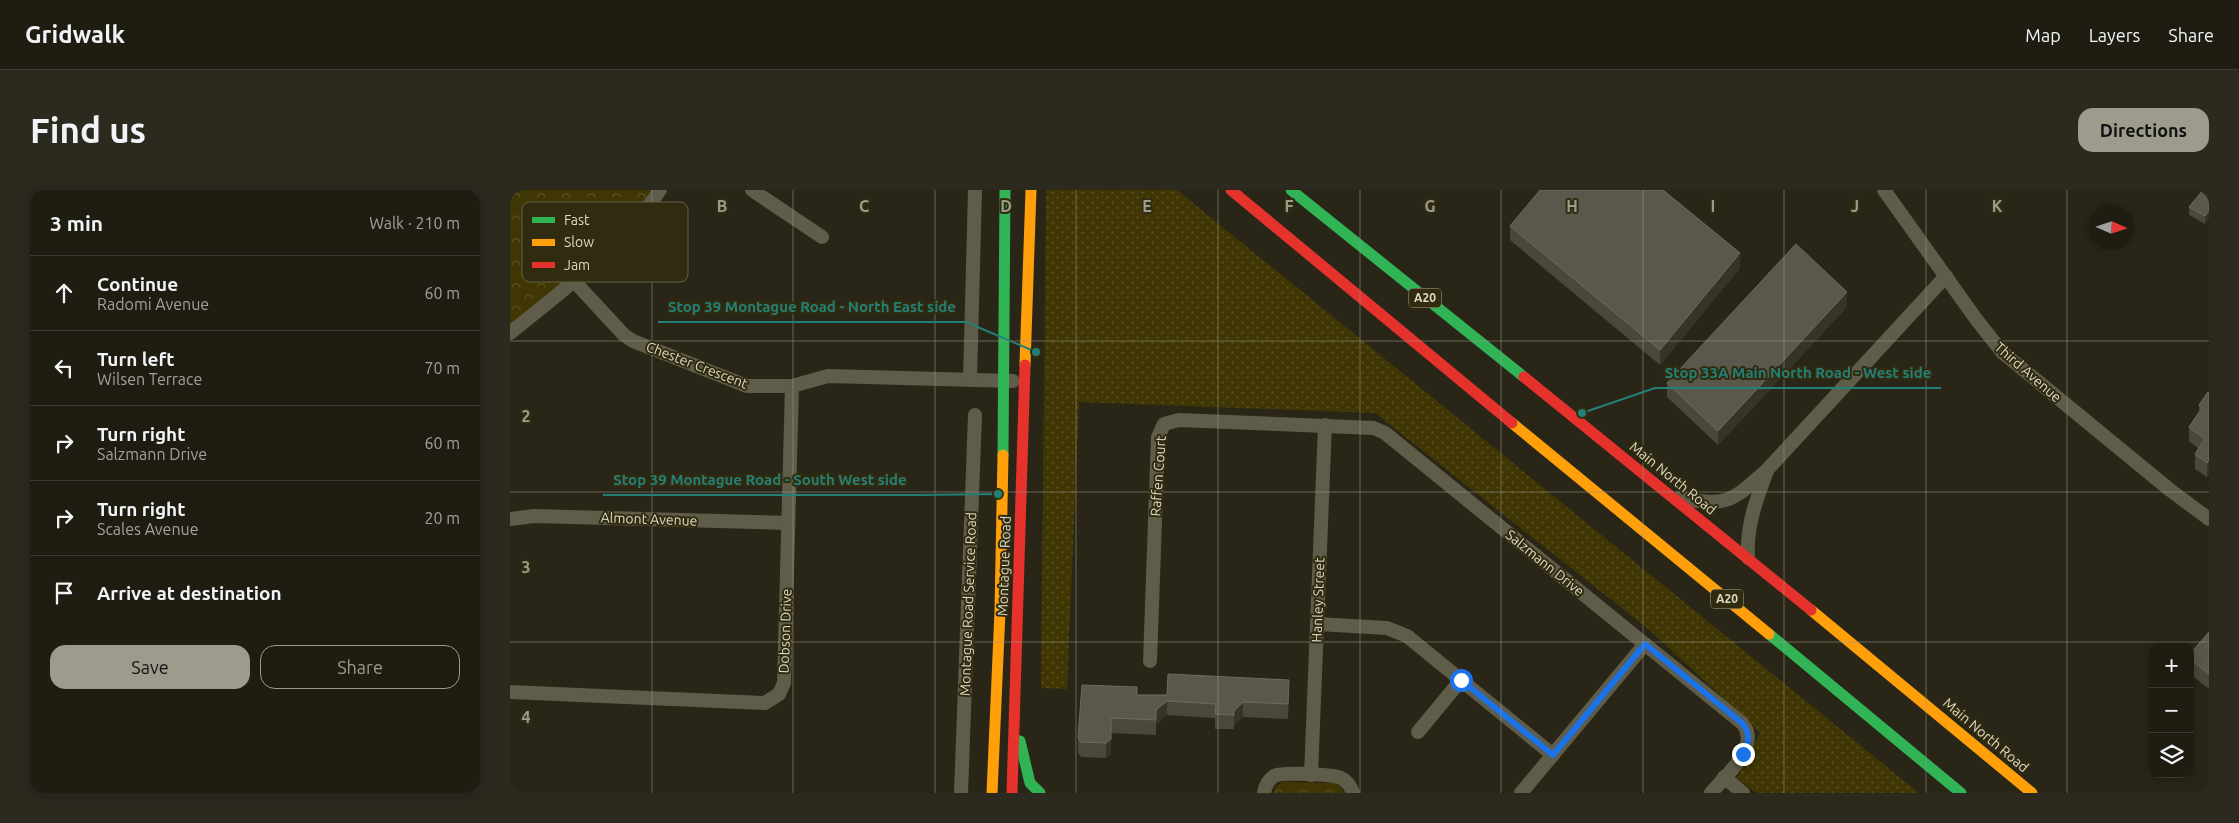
<!DOCTYPE html>
<meta charset="utf-8">
<style>
:root{--surface:#1f1c11;--page:#2c291f;--text:#f1f3f6;--muted:#a1a19f;--line:#3c3a31;--accent:#9d9b8b}
body{margin:0;font-family:Ubuntu,sans-serif;background:var(--page);color:var(--text)}
.controls{position:absolute;right:15px;bottom:15px;display:grid;overflow:hidden;border-radius:10px;box-shadow:0 2px 12px #0003}
.controls button{width:45px;height:45px;display:grid;place-items:center;padding:0;border:0;border-bottom:1px solid var(--line);background:var(--surface);color:var(--text);font:25px sans-serif}
.compass{position:absolute;left:1579px;top:15px;width:45px;height:45px;border-radius:50%;background:var(--surface);box-shadow:0 2px 12px #0003;rotate:93deg}
.stop{position:absolute;width:15px;height:15px;margin:-11px;border:4px solid #1a73e8;border-radius:50%;background:#fff}
.stop.end{background:#1a73e8;border-color:#fff;box-shadow:0 1px 5px #0008}
.list{margin:0;padding:0;list-style:none}
h2{display:flex;justify-content:space-between;align-items:center;height:65px;margin:0;padding:0 20px;font-size:21px}
h2 small{font-size:16px;font-weight:400;color:var(--muted)}
.list li{display:grid;grid-template-columns:32px 1fr auto;gap:15px;align-items:center;box-sizing:border-box;height:75px;padding:0 20px;border-top:1px solid var(--line)}
.list b{display:block;font-size:19px;white-space:nowrap}
.list p{margin:0;font-size:16px;white-space:nowrap;color:var(--muted)}
.list em{font-size:16px;font-style:normal;color:var(--muted)}
.actions{display:flex;gap:10px;padding:15px 20px}
.actions a{flex:1;padding:11px 0;border:1px solid var(--accent);border-radius:15px;text-align:center;font-size:18px;color:var(--accent)}
.actions .main{background:var(--accent);color:#111}
.icon{flex:none;width:28px;height:28px;fill:none;stroke:currentColor;stroke-width:2;stroke-linecap:round;stroke-linejoin:round}
.map{position:relative;flex:none;width:1699px;height:603px;overflow:hidden;border-radius:15px}
header{display:flex;align-items:center;gap:30px;box-sizing:border-box;height:70px;padding:0 25px;background:var(--surface);border-bottom:1px solid var(--line)}
header strong{font-size:24px}
nav{display:flex;gap:28px;margin-inline-start:auto;font-size:18px}
.intro{display:flex;align-items:center;justify-content:space-between;box-sizing:border-box;height:120px;padding:0 30px}
h1{margin:0;font-size:35px}
.button{padding:12px 22px;border-radius:15px;background:var(--accent);color:#111;font-size:18px;font-weight:700}
main{display:flex;gap:30px;padding:0 30px}
aside{flex:1;background:var(--surface);border-radius:15px;box-shadow:0 2px 12px #0003}
.map>svg:first-child{display:block}
.grass{fill:url(#grass-dots)}
.park{fill:url(#park-crowns)}
.lines{fill:none;stroke-linecap:round;stroke-linejoin:round}
.street{stroke:#5f5c49;stroke-width:14}
.fast{stroke:#30b455;stroke-width:11}
.slow{stroke:#ff9f0a;stroke-width:11}
.jam{stroke:#e5322d;stroke-width:11}
.wall{fill:#4a483b}
.shaded-wall{fill:#363426}
.building{fill:#5a584a;stroke:#6e6c5e}
.route{stroke:#1a73e8;stroke-width:6}
.grid{fill:none;stroke:#9d9b8b;stroke-width:1;stroke-opacity:0.55}
.labels{text-anchor:middle;stroke-width:4;stroke-linejoin:round;paint-order:stroke}
.shield{fill:#312c0f;stroke:#a9a691;stroke-width:1}
.shield-label{font-size:12px;font-weight:bold;fill:#dcdac9}
.street-label{font-size:14px;fill:#dcdac9;stroke:#312c0f}
.key{fill:#312c0f;stroke:#646047;stroke-width:1}
.key-label{font-size:14px;fill:#dcdac9}
.grid-label{font-size:16px;text-anchor:middle;font-weight:bold;fill:#9d9b8b;stroke:#312c0f;stroke-width:4;stroke-linejoin:round;paint-order:stroke}
.leader{fill:none;stroke:#248077;stroke-width:2}
.callout-dot{fill:#248077;stroke:#312c0f;stroke-width:2}
.callout-label{font-size:15px;text-anchor:middle;font-weight:bold;fill:#248077;stroke:#312c0f;stroke-width:4;stroke-linejoin:round;paint-order:stroke}
</style>
<header>
<strong>Gridwalk</strong>
<nav><a>Map</a><a>Layers</a><a>Share</a></nav>
</header>
<div class="intro"><h1>Find us</h1><a class="button">Directions</a></div>
<main>
<aside>
<h2>3 min<small>Walk · 210 m</small></h2>
<ul class="list">
<li><svg class="icon" aria-label="ahead" viewBox="0 0 24 24"><path d="M12 20V5M6 11l6-6 6 6"/></svg><div><b>Continue</b><p>Radomi Avenue</p></div><em>60 m</em></li>
<li><svg class="icon" aria-label="left" viewBox="0 0 24 24"><path d="M17 20v-9H6M10 6l-5 5 5 5"/></svg><div><b>Turn left</b><p>Wilsen Terrace</p></div><em>70 m</em></li>
<li><svg class="icon" aria-label="right" viewBox="0 0 24 24"><path d="M7 20v-9h11M14 6l5 5-5 5"/></svg><div><b>Turn right</b><p>Salzmann Drive</p></div><em>60 m</em></li>
<li><svg class="icon" aria-label="right" viewBox="0 0 24 24"><path d="M7 20v-9h11M14 6l5 5-5 5"/></svg><div><b>Turn right</b><p>Scales Avenue</p></div><em>20 m</em></li>
<li><svg class="icon" aria-label="arrive" viewBox="0 0 24 24"><path d="M6 21V4h12l-3 4 3 4H6"/></svg><div><b>Arrive at destination</b></div></li>
</ul>
<div class="actions"><a class="main">Save</a><a>Share</a></div>
</aside>
<div class="map">
<svg width="1699" height="603" viewBox="0 0 1699 603">
<defs>
<pattern id="grass-dots" width="8" height="8" patternUnits="userSpaceOnUse" patternTransform="scale(1.25)"><rect width="8" height="8" fill="#3f3604"/><path d="M2 2h.1M6 6h.1" fill="none" stroke="#5a5227" stroke-width="1.8" stroke-linecap="round"/></pattern>
<pattern id="park-crowns" width="20" height="18" patternUnits="userSpaceOnUse" patternTransform="scale(1.25)"><rect width="20" height="18" fill="#3f3604"/><path d="M2 6a3 3 0 1 1 6 0M12 15a3 3 0 1 1 6 0" fill="none" stroke="#5a5227"/></pattern>
</defs>
<rect width="100%" height="100%" fill="#292617"/>
<path class="grass" d="M536,0H667L1409,603H1246L1227,588L1250,543L1142,442L865,223L569,212L557,499L531,498Z"/>
<g class="park">
<path d="M0,0H150L134,25L0,143Z"/>
<path d="M773,592L825,593L831,597L833,603H763L766,596Z"/>
</g>
<g class="lines">
<g class="street">
<path d="M242,0L312,47"/>
<path d="M1374,0L1466,129L1492,162L1660,300L1699,329"/>
<path d="M64,91L114,145L123,151L237,196H282L318,186L503,191"/>
<path d="M0,143C52,101 113,56 150,0"/>
<path d="M460,190L465,0"/>
<path d="M1170,308C1218,317 1222,311 1257,280L1436,86"/>
<path d="M0,329L24,326L278,333"/>
<path d="M1238,368C1236,337 1246,310 1257,281"/>
<path d="M807,434L877,438L897,446L1043,565"/>
<path d="M640,471L648,247L654,234L669,230L864,238L875,243L1232,533C1252,556 1215,586 1201,603"/>
<path d="M0,502L255,513L269,504L274,493L282,196"/>
<path d="M908,542L951,490"/>
<path d="M801,585L815,235"/>
<path d="M1214,587L1233,603"/>
<path d="M451,603L465,225"/>
<path d="M754,603C755,597 758,590 764,586C771,582 823,584 831,588C837,591 841,597 843,603"/>
<path d="M1011,603L1135,454"/>
</g>
<g class="fast">
<path d="M781,0L1014,187"/>
<path d="M493,265L495,0"/>
<path d="M1259,444L1451,603"/>
<path d="M510,551L520,593L530,603"/>
</g>
<g class="slow">
<path d="M515,175L521,0"/>
<path d="M1002,233L1259,444"/>
<path d="M1301,420L1522,603"/>
<path d="M482,603L490,421L493,265"/>
</g>
<g class="jam">
<path d="M721,0L1002,233"/>
<path d="M1014,187L1301,420"/>
<path d="M502,603L515,175"/>
</g>
</g>
<g class="wall">
<path d="M1699,0L1695,34L1679,25V17Z"/>
<path d="M1000,36L1230,78L1150,175L1000,50Z"/>
<path d="M1337,117L1208,255L1157,207V193Z"/>
<path d="M1699,203V285L1697,287L1685,279V264L1688,258L1679,251V237L1689,222V215Z"/>
<path d="M1699,442V499L1680,484V464Z"/>
<path d="M779,504L778,529L733,527L724,535V539H705V528L657,525L646,535V545L601,543V564L596,568L571,567L568,563V548L627,505Z"/>
</g>
<g class="shaded-wall">
<path d="M1699,21V28L1695,34V26Z"/>
<path d="M1230,63V78L1150,175V160Z"/>
<path d="M1337,102V117L1208,255V241Z"/>
<path d="M1699,270V285L1697,287V273Z"/>
<path d="M779,490V504L778,529V514Z"/>
<path d="M657,511V525L646,535V545V520Z"/>
<path d="M733,512V527L724,535V539V521Z"/>
<path d="M601,528V564L596,568V553Z"/>
</g>
<g class="building">
<path d="M1030,0H1153L1230,63L1150,160L1000,36Z"/>
<path d="M1693,0H1699V21L1695,26L1679,17Z"/>
<path d="M1286,54L1337,102L1208,241L1157,193Z"/>
<path d="M1698,202L1699,203V270L1697,273L1685,264L1695,249L1679,237L1692,218L1689,215Z"/>
<path d="M1699,442V484L1680,469V464Z"/>
<path d="M658,484L779,490L778,514L733,512L724,521V525L705,524L706,514L657,511L646,520V530L601,528V549L596,553L571,552L568,548L572,495L627,497V505H657Z"/>
</g>
<g class="lines">
<path class="route" d="M951,490L1043,565L1135,454L1232,533C1240,542 1240,554 1233,564"/>
</g>
<path class="grid" d="M142,0V603M283,0V603M425,0V603M566,0V603M708,0V603M850,0V603M991,0V603M1133,0V603M1274,0V603M1416,0V603M1557,0V603M0,151H1699M0,302H1699M0,452H1699"/>
<g class="labels">
<g class="shield">
<rect x="899" y="98.5" width="32" height="19" rx="4"/>
<rect x="1201" y="399.5" width="32" height="19" rx="4"/>
</g>
<g class="shield-label">
<text x="915" y="112">A20</text>
<text x="1217" y="413">A20</text>
</g>
<g class="street-label">
<text transform="translate(187 175) rotate(21)" y="5">Chester Crescent</text>
<text transform="translate(1518 182) rotate(41)" y="5">Third Avenue</text>
<text transform="translate(648 286) rotate(-86)" y="5">Raffen Court</text>
<text transform="translate(1163 288) rotate(39)" y="5">Main North Road</text>
<text transform="translate(139 329) rotate(2)" y="5">Almont Avenue</text>
<text transform="translate(1035 373) rotate(39)" y="5">Salzmann Drive</text>
<text transform="translate(494 376) rotate(-88)" y="5">Montague Road</text>
<text transform="translate(808 410) rotate(-88)" y="5">Hanley Street</text>
<text transform="translate(458 414) rotate(-88)" y="5">Montague Road Service Road</text>
<text transform="translate(275 441) rotate(-88)" y="5">Dobson Drive</text>
<text transform="translate(1476 545) rotate(40)" y="5">Main North Road</text>
</g>
</g>
<rect x="12" y="12" width="166" height="80" rx="8" class="key"/>
<rect x="22" y="27" width="23" height="6" fill="#30b455"/>
<rect x="22" y="49" width="23" height="7" fill="#ff9f0a"/>
<rect x="22" y="72" width="23" height="6" fill="#e5322d"/>
<g class="key-label">
<text x="54" y="35">Fast</text>
<text x="54" y="57">Slow</text>
<text x="54" y="80">Jam</text>
</g>
<g class="grid-label">
<text x="212" y="22">B</text>
<text x="354" y="22">C</text>
<text x="496" y="22">D</text>
<text x="637" y="22">E</text>
<text x="779" y="22">F</text>
<text x="920" y="22">G</text>
<text x="1062" y="22">H</text>
<text x="1203" y="22">I</text>
<text x="1345" y="22">J</text>
<text x="1487" y="22">K</text>
<text x="16" y="232">2</text>
<text x="16" y="383">3</text>
<text x="16" y="533">4</text>
</g>
<path class="leader" d="M526 162L456 132H148M1072 223L1145 198H1431M488 304L407 305H93"/>
<g class="callout-dot">
<circle cx="526" cy="162" r="5"/>
<circle cx="1072" cy="223" r="5"/>
<circle cx="488" cy="304" r="5"/>
</g>
<g class="callout-label">
<text x="302" y="122">Stop 39 Montague Road - North East side</text>
<text x="1288" y="188">Stop 33A Main North Road - West side</text>
<text x="250" y="295">Stop 39 Montague Road - South West side</text>
</g>
</svg>
<div class="controls">
<button>+</button>
<button>−</button>
<button><svg class="icon" aria-label="layers" viewBox="0 0 24 24"><path d="M12 4l9 5-9 5-9-5zM3 14l9 5 9-5"/></svg></button>
</div>
<svg class="compass" viewBox="-18 -18 36 36"><path d="M0-13l5 13h-10z" fill="#e53935"/><path d="M0 13l5-13h-10z" fill="#a1a19f"/></svg>
<div class="stop" style="left:951px;top:490px"></div>
<div class="stop end" style="left:1233px;top:564px"></div>
</div>
</main>
